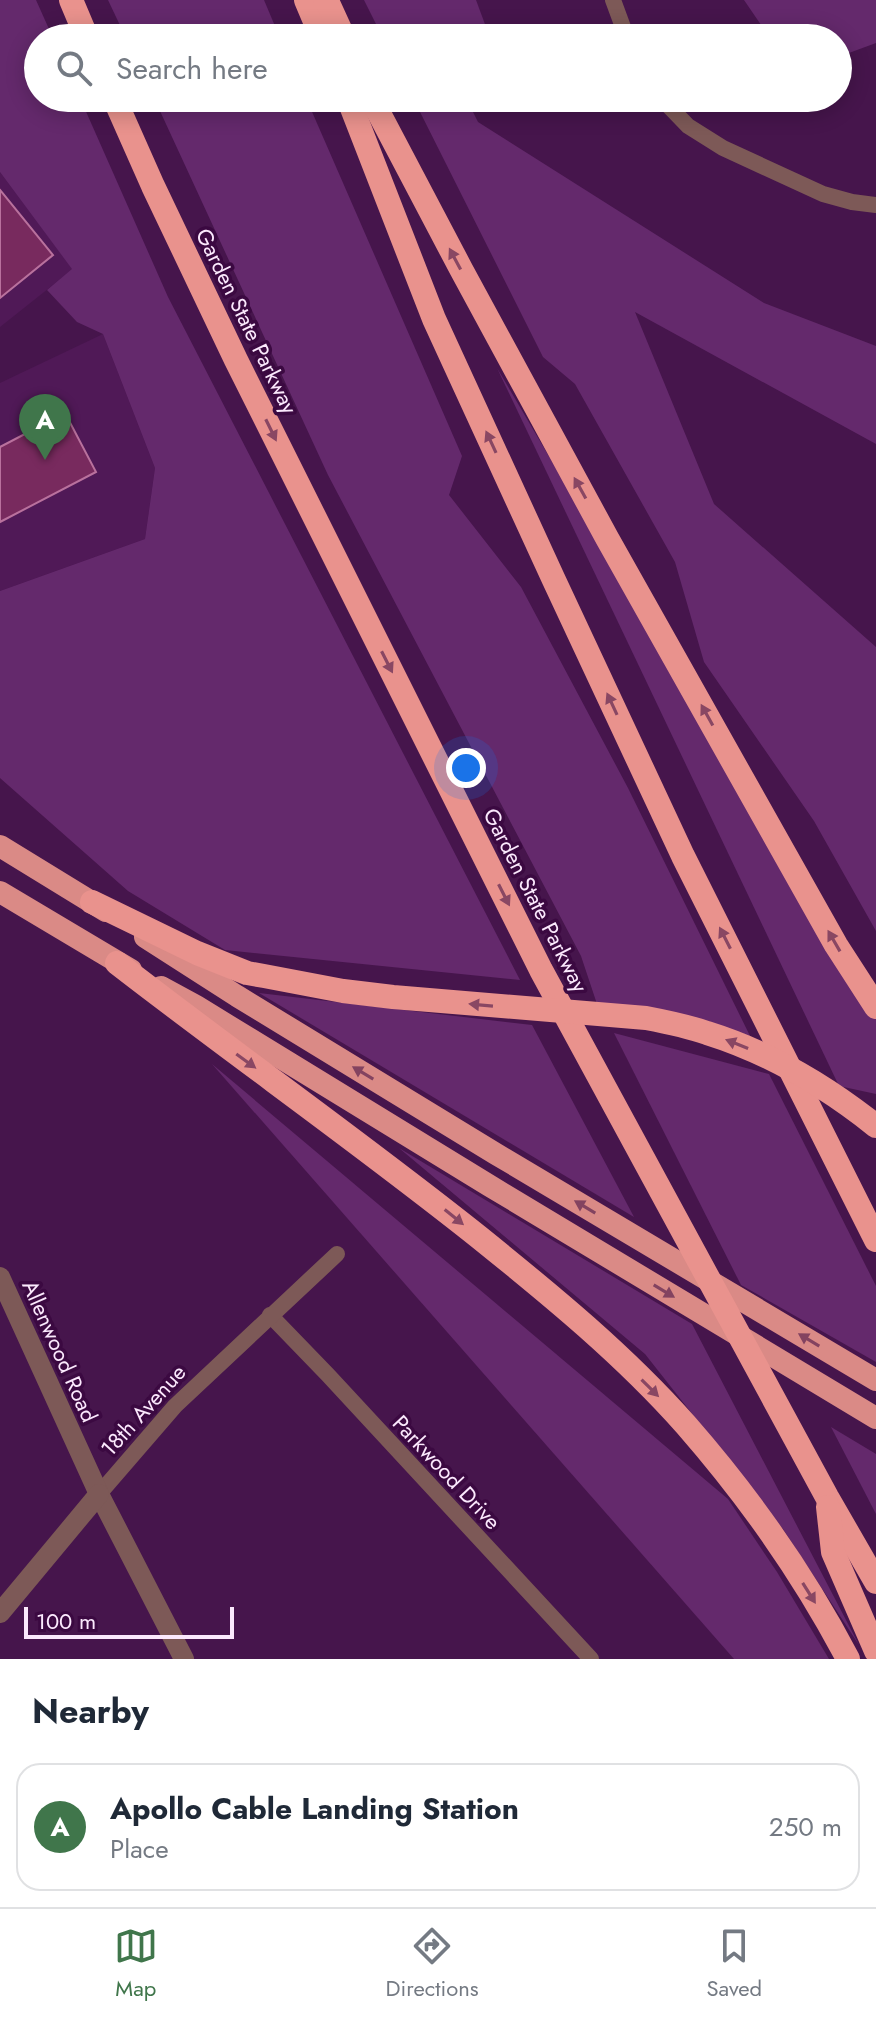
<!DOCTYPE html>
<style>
:root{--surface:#fff;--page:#f6f6f7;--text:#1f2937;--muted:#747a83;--line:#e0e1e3;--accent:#40764b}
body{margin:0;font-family:Jost,sans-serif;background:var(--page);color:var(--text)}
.scale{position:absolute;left:24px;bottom:20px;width:210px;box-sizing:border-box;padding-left:8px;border:4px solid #fbe9fd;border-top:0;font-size:22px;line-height:28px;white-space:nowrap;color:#fbe9fd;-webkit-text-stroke:6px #3b0941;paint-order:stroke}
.you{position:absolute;left:466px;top:768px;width:28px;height:28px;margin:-20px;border:6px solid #fff;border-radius:50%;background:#1a73e8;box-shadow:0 0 0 12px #1a73e833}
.badge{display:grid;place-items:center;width:52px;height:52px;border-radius:50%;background:var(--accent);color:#fff;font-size:26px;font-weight:700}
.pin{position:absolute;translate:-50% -66px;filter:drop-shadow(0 2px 4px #0008)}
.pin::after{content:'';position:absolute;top:42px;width:28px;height:24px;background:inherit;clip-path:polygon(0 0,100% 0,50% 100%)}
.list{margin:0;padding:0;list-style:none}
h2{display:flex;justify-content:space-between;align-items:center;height:104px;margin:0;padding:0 32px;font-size:34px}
h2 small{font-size:26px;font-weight:400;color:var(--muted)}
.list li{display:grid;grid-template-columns:52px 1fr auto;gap:24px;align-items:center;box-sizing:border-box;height:128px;margin:0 16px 16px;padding:0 16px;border:2px solid var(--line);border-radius:24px}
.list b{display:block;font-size:30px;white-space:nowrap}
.list p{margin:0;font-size:26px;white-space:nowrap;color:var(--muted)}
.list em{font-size:26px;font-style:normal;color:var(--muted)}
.icon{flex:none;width:44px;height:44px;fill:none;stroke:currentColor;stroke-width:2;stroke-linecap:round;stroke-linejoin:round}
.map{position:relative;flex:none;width:876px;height:1659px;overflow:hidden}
.search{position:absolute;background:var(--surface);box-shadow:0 4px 20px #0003;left:24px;right:24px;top:24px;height:88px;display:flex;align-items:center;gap:20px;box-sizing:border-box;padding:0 28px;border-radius:44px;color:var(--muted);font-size:30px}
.sheet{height:248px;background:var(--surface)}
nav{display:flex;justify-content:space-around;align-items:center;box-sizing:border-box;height:112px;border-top:2px solid var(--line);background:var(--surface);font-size:22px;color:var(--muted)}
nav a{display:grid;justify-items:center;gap:4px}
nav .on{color:var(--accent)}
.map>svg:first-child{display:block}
.built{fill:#501957}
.green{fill:#64296c}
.building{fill:#782a5e;stroke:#b9719d;stroke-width:2}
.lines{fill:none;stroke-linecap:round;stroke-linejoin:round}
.minor{stroke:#7d5957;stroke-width:16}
.tertiary{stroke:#7d5957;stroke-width:20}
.trunk{stroke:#da8a86;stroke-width:22}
.motorway{stroke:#e9928d;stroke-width:24}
.oneway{fill:#894763}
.oneway2{fill:#834360}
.labels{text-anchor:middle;stroke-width:7;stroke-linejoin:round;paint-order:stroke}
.street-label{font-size:22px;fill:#fbe9fd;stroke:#3b0941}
</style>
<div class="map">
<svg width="876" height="1659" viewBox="0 0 876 1659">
<rect width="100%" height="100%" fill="#46154c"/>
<g class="built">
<path d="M0,172L73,269L0,327Z"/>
<path d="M103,334L155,468L145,539L0,591V383Z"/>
</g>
<g class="green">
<path d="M0,0H36L53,38H38V98H80L168,297L520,980L225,950L128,891L0,778V591L145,539L155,468L103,334L77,322L47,290L72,269L0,172Z"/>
<path d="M108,0H264L280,38H126Z"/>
<path d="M364,0H476L486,27L479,38H383Z"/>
<path d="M744,0H876V43L838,57V38H770Z"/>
<path d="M154,98H306L462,456L449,495L521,587L628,788L752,1040L597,1004L581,956L328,475Z"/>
<path d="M413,98H466L478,122L764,303L876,346V444L635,312L714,504L876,647V931L814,821L704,662L675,562L575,384L543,357Z"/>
<path d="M497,368L876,1012V1094L839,1086Z"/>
<path d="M259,993L532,1025L634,1217Z"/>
<path d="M614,1033L769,1074L876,1286V1362L741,1285Z"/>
<path d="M212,1064L728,1499L777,1572L829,1659H734Z"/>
<path d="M399,1148L692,1324L859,1645L783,1529L645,1354Z"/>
<path d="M831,1427L876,1454V1514Z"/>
</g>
<g class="building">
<path d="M0,190L53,255L0,298Z"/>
<path d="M65,413L96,472L0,522V447Z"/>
</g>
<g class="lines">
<g class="minor">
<path d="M613,0L627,38"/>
<path d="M661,98L688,126L723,148L823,194L852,202L876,205"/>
<path d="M270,1315L328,1375L591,1659"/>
<path d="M99,1494L175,1406L337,1254"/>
</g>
<g class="tertiary">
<path d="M0,1277L99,1494L184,1659"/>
<path d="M0,1613L99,1494"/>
</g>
<g class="trunk">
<path d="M0,846L106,911"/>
<path d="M0,892L131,970"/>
<path d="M145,937L237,996L496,1154L876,1380"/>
<path d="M161,987L196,1006L490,1186L876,1418"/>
</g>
<g class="motorway">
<path d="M71,0L87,38"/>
<path d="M306,0L322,38"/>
<path d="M325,0L328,3L344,38"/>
<path d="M114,98L153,186L236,360L541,970L827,1497L876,1582"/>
<path d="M348,98L434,319L553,578L683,856L876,1240"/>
<path d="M371,98L461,269L607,538L836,945L876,1007"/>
<path d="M92,902L197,953L247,973L264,976L343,991L393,997L646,1018C667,1022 687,1026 707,1033C768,1052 827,1087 876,1126"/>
<path d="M117,963C237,1056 361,1143 480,1238C552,1296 624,1355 686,1425C748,1496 804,1575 848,1659"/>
<path d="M828,1507L833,1552L876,1651"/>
</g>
</g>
<defs><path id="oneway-solid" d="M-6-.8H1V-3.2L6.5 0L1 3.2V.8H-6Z" transform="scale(2)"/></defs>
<g class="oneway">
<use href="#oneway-solid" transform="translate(455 259) rotate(-118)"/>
<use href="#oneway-solid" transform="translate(271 430) rotate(64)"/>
<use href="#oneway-solid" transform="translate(491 442) rotate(-115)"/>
<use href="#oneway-solid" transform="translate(580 488) rotate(-119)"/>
<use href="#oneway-solid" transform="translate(387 662) rotate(63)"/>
<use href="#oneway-solid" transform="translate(612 704) rotate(-115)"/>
<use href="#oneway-solid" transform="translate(707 715) rotate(-119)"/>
<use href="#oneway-solid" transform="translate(504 895) rotate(63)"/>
<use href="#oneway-solid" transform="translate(725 938) rotate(-117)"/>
<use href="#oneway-solid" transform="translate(834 941) rotate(-120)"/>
<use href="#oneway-solid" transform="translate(481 1005) rotate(-175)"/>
<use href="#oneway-solid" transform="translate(737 1044) rotate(-158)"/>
<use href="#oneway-solid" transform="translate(246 1061) rotate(36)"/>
<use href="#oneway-solid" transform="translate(454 1217) rotate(39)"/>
<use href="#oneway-solid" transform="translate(650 1388) rotate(45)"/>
<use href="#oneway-solid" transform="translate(809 1593) rotate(58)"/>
</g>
<g class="oneway2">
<use href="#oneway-solid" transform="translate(363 1073) rotate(-149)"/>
<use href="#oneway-solid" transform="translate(585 1207) rotate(-149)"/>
<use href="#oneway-solid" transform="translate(664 1291) rotate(31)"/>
<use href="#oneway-solid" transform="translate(809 1340) rotate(-149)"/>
</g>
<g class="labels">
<g class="street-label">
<text transform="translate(247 321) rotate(64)" y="8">Garden State Parkway</text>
<text transform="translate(536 900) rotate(63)" y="8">Garden State Parkway</text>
<text transform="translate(60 1351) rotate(66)" y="8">Allenwood Road</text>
<text transform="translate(143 1410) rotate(-48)" y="8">18th Avenue</text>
<text transform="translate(447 1472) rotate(47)" y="8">Parkwood Drive</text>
</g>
</g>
</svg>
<div class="scale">100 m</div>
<div class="you"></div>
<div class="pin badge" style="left:45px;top:460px">A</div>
<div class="search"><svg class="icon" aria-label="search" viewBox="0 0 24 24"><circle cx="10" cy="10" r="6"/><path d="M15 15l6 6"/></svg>Search here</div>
</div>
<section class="sheet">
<h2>Nearby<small></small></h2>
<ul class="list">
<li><span class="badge">A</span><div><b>Apollo Cable Landing Station</b><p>Place</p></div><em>250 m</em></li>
</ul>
</section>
<nav>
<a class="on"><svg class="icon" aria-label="map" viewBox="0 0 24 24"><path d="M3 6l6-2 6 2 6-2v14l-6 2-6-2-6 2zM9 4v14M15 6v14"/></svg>Map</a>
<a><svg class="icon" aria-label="directions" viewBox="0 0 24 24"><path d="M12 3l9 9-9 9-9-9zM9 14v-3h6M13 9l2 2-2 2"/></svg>Directions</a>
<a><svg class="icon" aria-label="saved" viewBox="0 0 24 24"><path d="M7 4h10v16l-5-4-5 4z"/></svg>Saved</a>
</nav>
